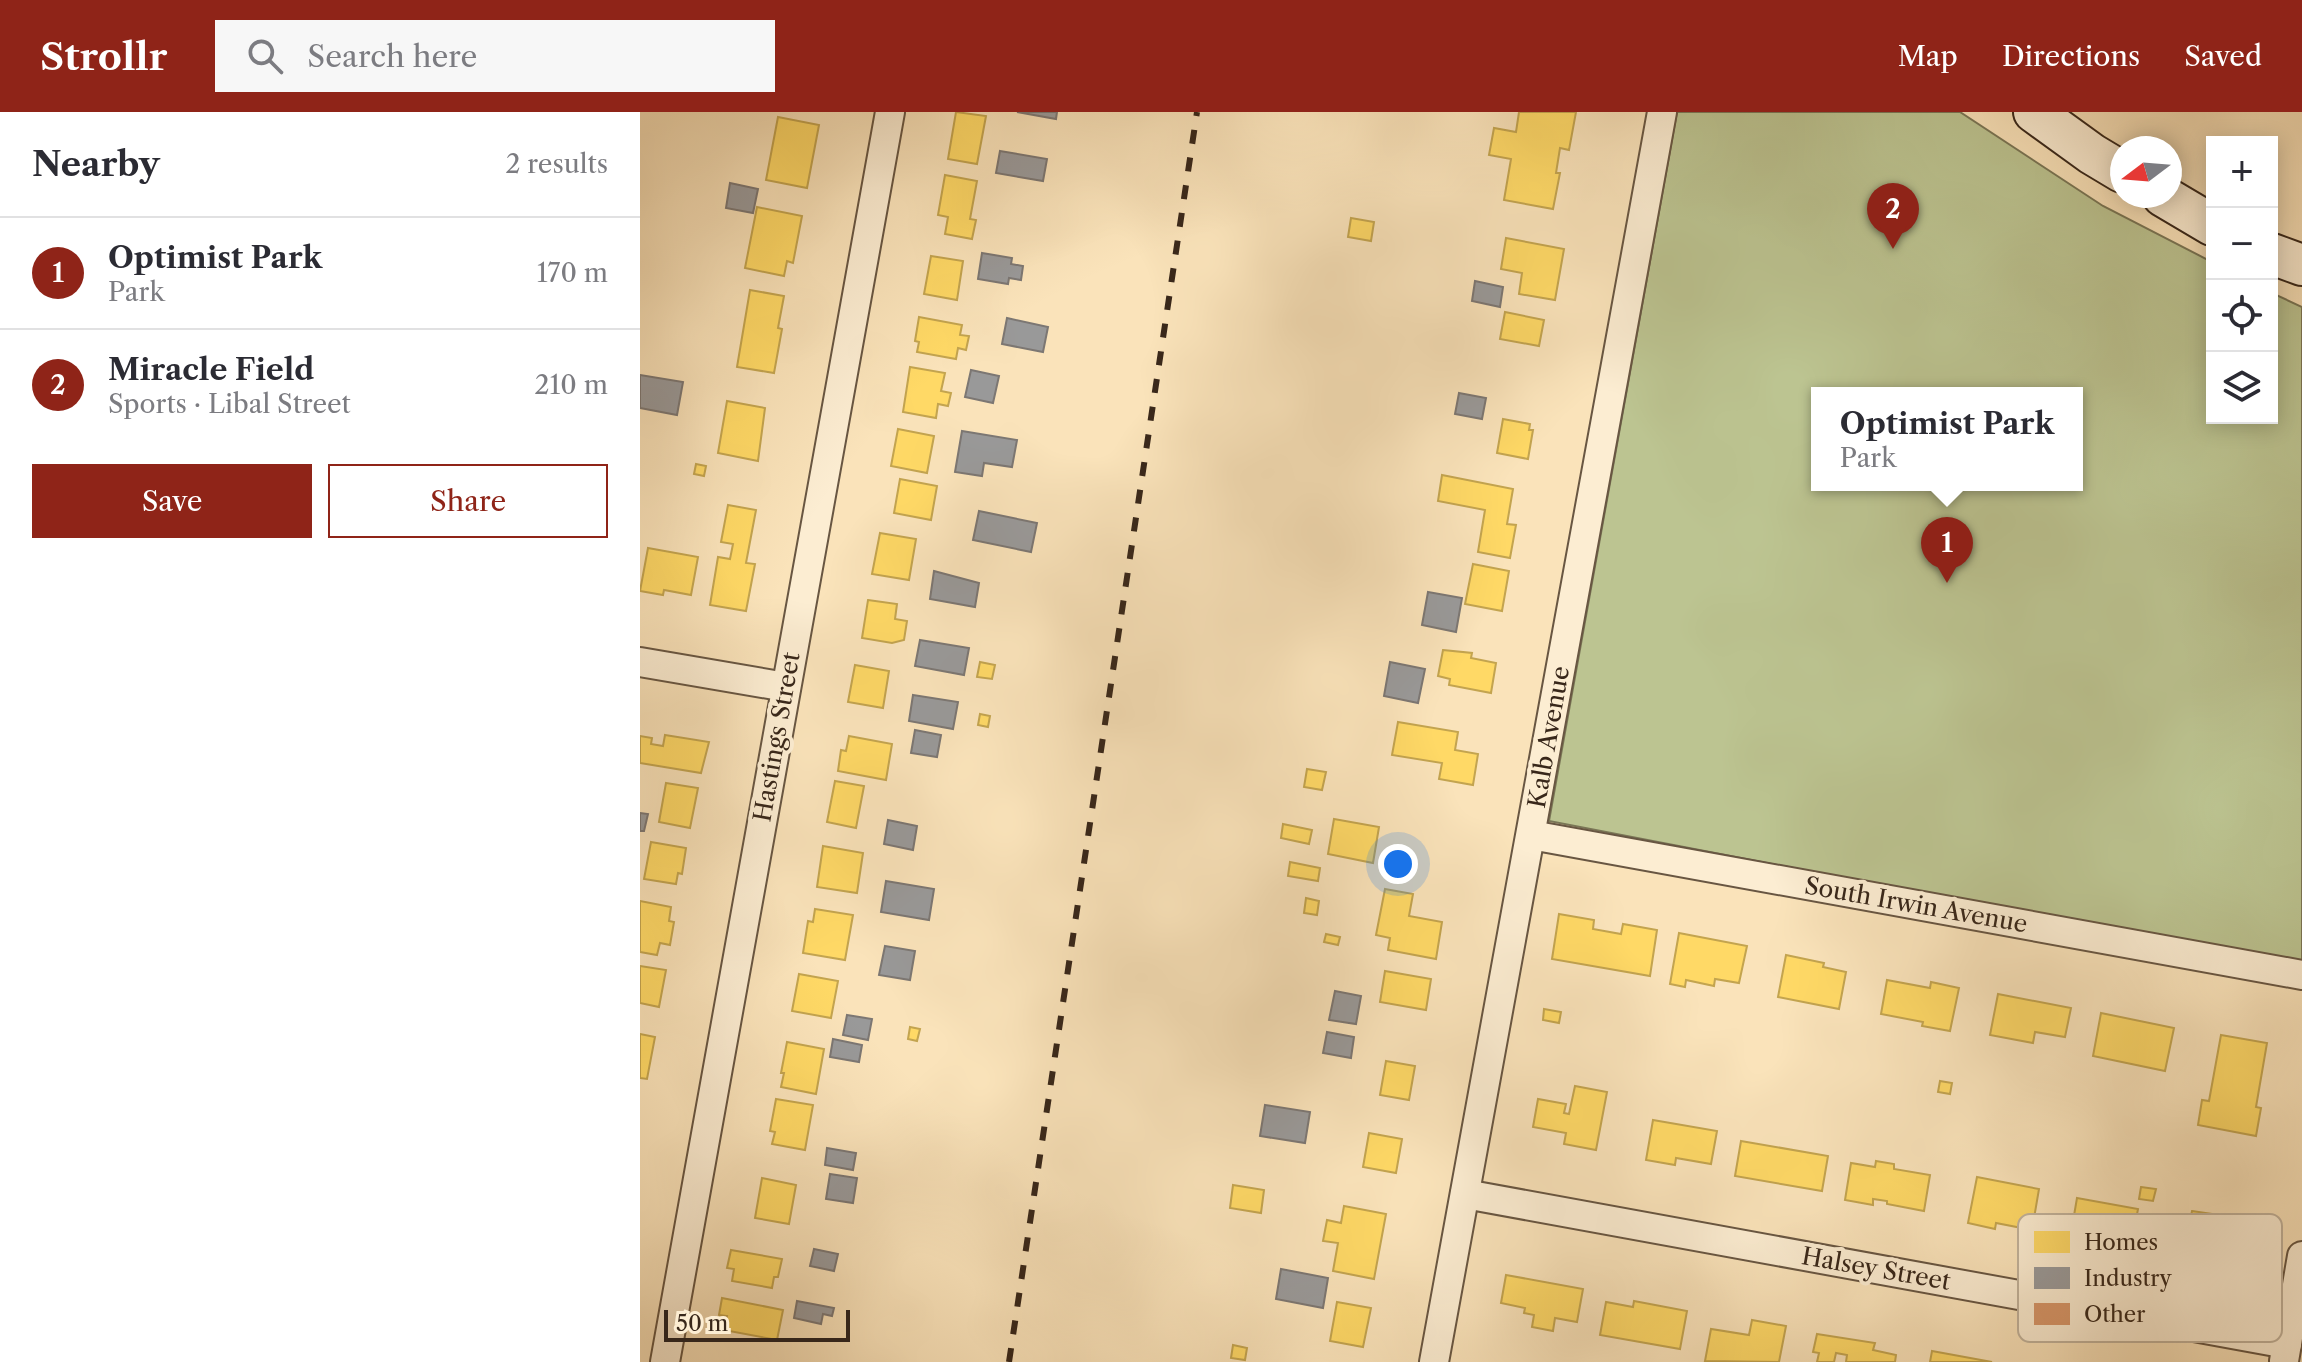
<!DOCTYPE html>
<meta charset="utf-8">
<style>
:root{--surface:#fff;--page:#f7f7f7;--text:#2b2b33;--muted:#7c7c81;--line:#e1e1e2;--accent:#8f2418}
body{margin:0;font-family:"Libre Caslon Text",serif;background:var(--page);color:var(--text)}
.controls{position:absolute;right:24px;top:24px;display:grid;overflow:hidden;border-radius:0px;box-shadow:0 4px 20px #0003}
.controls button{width:72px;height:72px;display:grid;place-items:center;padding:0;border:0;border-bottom:2px solid var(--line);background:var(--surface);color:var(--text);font:40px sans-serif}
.compass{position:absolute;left:1470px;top:24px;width:72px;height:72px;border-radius:50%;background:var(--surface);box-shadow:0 4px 20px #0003;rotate:254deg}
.scale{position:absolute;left:24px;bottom:20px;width:186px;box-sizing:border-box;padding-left:8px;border:4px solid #38271a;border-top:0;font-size:22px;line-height:28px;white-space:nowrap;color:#38271a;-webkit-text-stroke:6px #fcedd2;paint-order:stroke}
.you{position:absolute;left:758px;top:752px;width:28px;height:28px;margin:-20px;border:6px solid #fff;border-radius:50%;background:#1a73e8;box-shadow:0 0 0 12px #1a73e833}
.badge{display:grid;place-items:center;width:52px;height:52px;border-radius:50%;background:var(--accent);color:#fff;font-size:26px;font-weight:700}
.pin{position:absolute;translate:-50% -66px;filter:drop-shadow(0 2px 4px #0008)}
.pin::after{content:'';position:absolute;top:42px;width:28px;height:24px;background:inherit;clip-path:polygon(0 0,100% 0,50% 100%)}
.popup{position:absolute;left:1171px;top:275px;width:272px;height:104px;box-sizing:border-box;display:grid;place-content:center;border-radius:0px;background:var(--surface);filter:drop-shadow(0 2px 6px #0005);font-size:26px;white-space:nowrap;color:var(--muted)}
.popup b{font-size:30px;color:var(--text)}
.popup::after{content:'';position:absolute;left:50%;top:100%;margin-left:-16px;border:16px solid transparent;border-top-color:var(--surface)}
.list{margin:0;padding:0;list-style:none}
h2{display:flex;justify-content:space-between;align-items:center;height:104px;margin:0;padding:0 32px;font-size:34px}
h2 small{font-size:26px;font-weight:400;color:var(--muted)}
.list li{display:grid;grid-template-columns:52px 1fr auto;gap:24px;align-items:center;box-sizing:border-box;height:112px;padding:0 32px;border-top:2px solid var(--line)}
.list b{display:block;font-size:30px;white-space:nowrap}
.list p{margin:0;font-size:26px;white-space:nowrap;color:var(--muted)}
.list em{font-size:26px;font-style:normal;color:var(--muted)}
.actions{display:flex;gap:16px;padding:24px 32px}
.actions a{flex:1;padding:18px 0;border:2px solid var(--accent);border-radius:0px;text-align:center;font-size:28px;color:var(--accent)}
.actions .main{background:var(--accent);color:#fff}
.icon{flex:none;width:44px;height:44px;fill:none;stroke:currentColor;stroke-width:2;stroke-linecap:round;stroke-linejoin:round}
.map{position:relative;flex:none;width:1662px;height:1250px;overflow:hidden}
header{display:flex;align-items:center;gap:48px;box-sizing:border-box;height:112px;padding:0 40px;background:var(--accent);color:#fff}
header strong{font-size:38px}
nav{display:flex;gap:44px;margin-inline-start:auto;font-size:28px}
.search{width:560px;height:72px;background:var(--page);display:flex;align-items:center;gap:20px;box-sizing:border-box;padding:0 28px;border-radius:0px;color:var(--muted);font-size:30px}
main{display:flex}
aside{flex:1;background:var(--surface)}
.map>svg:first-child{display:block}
.green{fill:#bcc491;stroke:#7a7656;stroke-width:2;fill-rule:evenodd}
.homes{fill:#ffd966;stroke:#c3a44f;stroke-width:2}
.industry{fill:#999;stroke:#7c7773;stroke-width:2}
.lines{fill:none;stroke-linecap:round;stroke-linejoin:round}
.street-casing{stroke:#685642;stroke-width:32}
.secondary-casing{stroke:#38271a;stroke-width:44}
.street{stroke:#fcedd2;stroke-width:28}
.secondary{stroke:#fcedd2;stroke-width:40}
.rail{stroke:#38271a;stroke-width:6;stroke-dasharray:14 14;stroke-linecap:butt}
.labels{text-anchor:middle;stroke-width:8;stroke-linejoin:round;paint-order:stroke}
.street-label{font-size:24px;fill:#38271a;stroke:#fcedd2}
.key{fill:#fcedd2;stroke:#c1b29b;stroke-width:2}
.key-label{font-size:22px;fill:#38271a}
</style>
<header>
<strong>Strollr</strong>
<div class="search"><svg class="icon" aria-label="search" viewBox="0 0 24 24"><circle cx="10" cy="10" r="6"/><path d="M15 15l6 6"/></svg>Search here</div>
<nav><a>Map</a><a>Directions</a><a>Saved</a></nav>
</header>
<main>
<aside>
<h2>Nearby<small>2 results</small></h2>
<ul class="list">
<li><span class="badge">1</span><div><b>Optimist Park</b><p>Park</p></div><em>170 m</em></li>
<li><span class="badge">2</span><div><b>Miracle Field</b><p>Sports · Libal Street</p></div><em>210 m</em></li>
</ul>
<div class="actions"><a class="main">Save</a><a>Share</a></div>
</aside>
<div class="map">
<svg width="1662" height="1250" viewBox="0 0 1662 1250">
<rect width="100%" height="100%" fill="#fae3ba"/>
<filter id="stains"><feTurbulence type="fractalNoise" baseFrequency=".0025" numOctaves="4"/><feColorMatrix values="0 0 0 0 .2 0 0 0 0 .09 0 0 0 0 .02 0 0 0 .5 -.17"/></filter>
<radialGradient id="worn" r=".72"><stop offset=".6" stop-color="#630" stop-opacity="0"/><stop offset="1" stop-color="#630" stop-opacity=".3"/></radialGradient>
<path class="green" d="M1037,0H1320L1463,94L1572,150V306H1632V181L1662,195V854L909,709ZM1177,281H1437V373H1177Z"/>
<g class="homes">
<path d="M316,0L346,4L337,52L308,47Z"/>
<path d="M879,0H936L929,38L920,36L916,61H920L913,97L864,88L871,47L849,43L854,16L876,20Z"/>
<path d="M138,5L179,13L167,76L126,68Z"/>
<path d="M305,63L337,69L330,107L336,108L332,127L305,122L308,105L298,103Z"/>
<path d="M117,95L162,104L153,151L147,149L144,164L105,156Z"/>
<path d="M711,106L734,110L731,129L708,125Z"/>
<path d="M866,126L924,137L915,188L879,182L882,161L861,157Z"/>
<path d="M291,144L323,149L317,188L284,182Z"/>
<path d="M110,178L144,184L138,216L142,217L134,261L97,255Z"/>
<path d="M865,200L904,208L899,234L860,227Z"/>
<path d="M279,205L322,213L320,223L329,224L326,238L318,236L316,247L277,240L279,230L275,229Z"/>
<path d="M270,255L305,261L301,279L311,281L308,294L298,292L296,306L263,300Z"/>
<path d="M87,289L125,296L118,349L78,341Z"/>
<path d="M863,307L890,312L889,318H893L888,347L857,341Z"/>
<path d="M258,317L294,324L287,361L251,354Z"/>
<path d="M56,352L66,354L64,364L54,362Z"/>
<path d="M802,363L873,377L867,412L876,413L870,446L838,440L845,398L798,389Z"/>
<path d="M260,367L297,374L291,408L254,401Z"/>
<path d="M88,393L116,398L106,451L115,452L106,499L70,493L78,445L90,447L93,432L81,430Z"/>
<path d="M240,421L276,427L269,468L232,462Z"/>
<path d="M8,436L58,445L51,483L24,478L23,483L0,479Z"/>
<path d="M833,452L869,459L862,499L825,492Z"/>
<path d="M228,488L257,492L255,507L267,509L264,528L252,531L222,526Z"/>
<path d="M803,538L832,541L831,546L856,551L851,581L809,573L810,567L798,564Z"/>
<path d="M340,550L355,553L352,567L337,565Z"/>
<path d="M215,553L249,559L243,596L208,590Z"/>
<path d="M340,602L350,604L348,615L338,613Z"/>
<path d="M758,610L818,620L815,638L838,642L833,673L799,667L802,651L752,643Z"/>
<path d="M25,623L69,630L61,661L0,651V624L12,626L11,632L23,634Z"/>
<path d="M209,624L252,632L246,668L198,659L201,638L206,639Z"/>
<path d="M667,657L686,660L682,678L664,675Z"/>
<path d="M195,669L224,674L216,716L187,710Z"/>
<path d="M26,671L58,676L50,716L19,710Z"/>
<path d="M694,707L739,715L733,751L688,742Z"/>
<path d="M643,712L672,718L669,732L641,726Z"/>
<path d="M11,730L46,736L42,762L38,761L36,772L4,767Z"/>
<path d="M183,734L223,741L217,781L177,775Z"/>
<path d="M650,750L680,756L678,769L648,764Z"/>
<path d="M745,777L773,782L769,804L802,810L796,847L748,838L750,826L736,823Z"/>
<path d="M666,786L679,789L677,803L664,801Z"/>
<path d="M0,789L31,795L29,809L34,810L30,833L20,831L17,843L0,840Z"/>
<path d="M175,797L213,803L205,848L163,841L168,809L173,810Z"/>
<path d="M919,802L954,808L953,817L981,822L983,812L1017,818L1010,864L912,847Z"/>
<path d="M1039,821L1107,834L1099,871L1075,867L1074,874L1046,868L1045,875L1030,872Z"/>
<path d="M686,822L700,825L698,833L684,830Z"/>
<path d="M1146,843L1184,851L1183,855L1206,860L1199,897L1138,885Z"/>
<path d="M0,854L26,858L19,895L0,891Z"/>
<path d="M745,859L791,867L786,898L740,890Z"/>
<path d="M159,862L198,869L191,906L152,899Z"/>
<path d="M1247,868L1290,876L1291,870L1319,876L1310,919L1282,914L1283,910L1241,902Z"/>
<path d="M1358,882L1431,896L1425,925L1395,920L1393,931L1350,923Z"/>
<path d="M904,897L921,900L919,911L903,908Z"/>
<path d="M1461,901L1534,916L1525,959L1453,944Z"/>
<path d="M270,915L280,917L277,929L268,927Z"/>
<path d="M0,922L15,925L7,967L0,966Z"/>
<path d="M1581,923L1627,931L1616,995L1621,996L1616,1024L1558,1013L1562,988L1569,989Z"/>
<path d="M147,930L184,937L176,982L141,975L144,961H141Z"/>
<path d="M746,949L775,954L769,988L740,983Z"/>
<path d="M1300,969L1312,971L1310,982L1298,980Z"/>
<path d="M935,974L967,980L956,1038L924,1032L926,1021L893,1015L898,987L926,992L924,1001L929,1002Z"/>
<path d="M136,987L173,993L165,1038L132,1032L135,1020L130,1019Z"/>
<path d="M1013,1008L1077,1019L1071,1052L1036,1046L1035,1053L1006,1048Z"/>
<path d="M729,1021L762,1027L756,1061L723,1055Z"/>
<path d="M1101,1029L1188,1044L1182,1079L1095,1064Z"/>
<path d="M1236,1049L1254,1052V1057L1290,1063L1284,1099L1247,1092V1089L1233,1087V1093L1205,1088L1211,1051L1235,1055Z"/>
<path d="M1337,1065L1399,1077L1392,1118L1356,1111L1355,1117L1328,1111Z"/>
<path d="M122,1066L156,1073L149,1112L115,1106Z"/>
<path d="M593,1073L624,1078L621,1101L590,1096Z"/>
<path d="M1501,1075L1516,1077L1513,1089L1499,1087Z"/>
<path d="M1437,1086L1498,1097L1490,1139L1464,1135L1466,1127L1431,1121Z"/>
<path d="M704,1094L746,1102L734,1167L693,1159L698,1131L683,1129L687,1108L701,1111Z"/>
<path d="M1552,1099L1573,1102L1571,1119L1607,1126L1601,1161L1524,1147L1531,1111L1549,1114Z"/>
<path d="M91,1138L142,1147L138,1165H134L132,1176L92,1169L94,1157L87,1156Z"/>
<path d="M866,1163L943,1177L937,1210L915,1206L913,1219L892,1215L894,1203L884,1201L885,1196L861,1191Z"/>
<path d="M82,1186L143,1198L137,1228L84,1218L87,1204L79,1203Z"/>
<path d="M994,1189L1047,1199L1040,1237L960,1223L966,1190L993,1195Z"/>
<path d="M697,1190L731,1196L723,1235L690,1229Z"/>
<path d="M1112,1208L1146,1214L1139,1250L1065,1249L1071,1217L1109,1223Z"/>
<path d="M1177,1222L1235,1231L1233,1238L1256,1243L1255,1250H1206L1207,1243L1196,1241L1194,1250H1177L1179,1241L1173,1240Z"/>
<path d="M593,1233L607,1236L605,1248L591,1246Z"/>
<path d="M1292,1239L1352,1250H1290Z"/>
</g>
<g class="industry">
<path d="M377,0H417L416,7Z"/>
<path d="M360,39L407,47L403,69L356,61Z"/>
<path d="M90,71L118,77L113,101L86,96Z"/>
<path d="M342,141L372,146L371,152L383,154L381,168L369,166L368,172L338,167Z"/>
<path d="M835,169L863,175L860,195L832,189Z"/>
<path d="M367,206L408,215L403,240L362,232Z"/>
<path d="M331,258L359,264L353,291L325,285Z"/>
<path d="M0,263L43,270L37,303L0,296Z"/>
<path d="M819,281L846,286L842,307L815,302Z"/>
<path d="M322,319L377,328L372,355L344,351L342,364L315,360Z"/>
<path d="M339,399L397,411L391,440L333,428Z"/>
<path d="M294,459L339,471L335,495L290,487Z"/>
<path d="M788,480L822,486L816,520L782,513Z"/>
<path d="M280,528L329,536L324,563L275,554Z"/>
<path d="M750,550L785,557L778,591L744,584Z"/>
<path d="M273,583L318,590L313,617L269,609Z"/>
<path d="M275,618L301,623L297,645L271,641Z"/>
<path d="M0,701L8,702L4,719H0Z"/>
<path d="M248,708L277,714L273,738L244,732Z"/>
<path d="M246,769L294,777L289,808L241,800Z"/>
<path d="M245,834L275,839L270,868L239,863Z"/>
<path d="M695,879L721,884L716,912L689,908Z"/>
<path d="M207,903L232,907L228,928L203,923Z"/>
<path d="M687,920L714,925L711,946L683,941Z"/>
<path d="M193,927L222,933L219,950L190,945Z"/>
<path d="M625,993L670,1000L665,1031L620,1024Z"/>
<path d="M187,1036L216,1041L213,1058L185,1053Z"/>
<path d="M190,1062L217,1066L213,1091L186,1087Z"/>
<path d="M174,1137L198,1142L194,1159L170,1154Z"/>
<path d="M641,1157L688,1166L683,1196L636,1187Z"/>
<path d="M157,1189L194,1196L192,1204L183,1202L181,1212L154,1206Z"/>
</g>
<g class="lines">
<g class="street-casing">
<g id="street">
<path d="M0,550L146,575"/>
<path d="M891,723L1662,863"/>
<path d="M825,1082L1647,1232"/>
<path d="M1644,1249L1662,1144"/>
<path d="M25,1250L250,0"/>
<path d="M794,1250L1022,0"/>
</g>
</g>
<g class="secondary-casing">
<g id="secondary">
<path d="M1394,0L1452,42L1482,60"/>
<path d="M1523,84L1572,113"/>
<path d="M1632,142L1662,153"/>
</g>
</g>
<use href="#street" class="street"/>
<use href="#secondary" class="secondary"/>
<path class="rail" d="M369,1250L557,0"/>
</g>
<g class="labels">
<g class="street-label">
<text transform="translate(137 625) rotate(-80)" y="8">Hastings Street</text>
<text transform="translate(909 625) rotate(-80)" y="8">Kalb Avenue</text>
<text transform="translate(1276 793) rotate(10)" y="8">South Irwin Avenue</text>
<text transform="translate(1236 1157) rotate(10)" y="8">Halsey Street</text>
</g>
</g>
<rect x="1378" y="1102" width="264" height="128" rx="12" class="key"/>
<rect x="1394" y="1119" width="36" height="22" fill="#ffd966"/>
<rect x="1394" y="1155" width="36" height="22" fill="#999"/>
<rect x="1394" y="1191" width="36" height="22" fill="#d79669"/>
<g class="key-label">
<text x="1444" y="1138">Homes</text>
<text x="1444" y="1174">Industry</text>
<text x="1444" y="1210">Other</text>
</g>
<rect width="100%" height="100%" filter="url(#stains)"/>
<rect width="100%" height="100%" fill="url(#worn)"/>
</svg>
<div class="controls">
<button>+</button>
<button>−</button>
<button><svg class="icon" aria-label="locate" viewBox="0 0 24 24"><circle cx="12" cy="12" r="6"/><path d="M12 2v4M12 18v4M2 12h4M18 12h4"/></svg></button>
<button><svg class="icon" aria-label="layers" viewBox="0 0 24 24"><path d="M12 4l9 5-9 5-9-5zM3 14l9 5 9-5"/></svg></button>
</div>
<svg class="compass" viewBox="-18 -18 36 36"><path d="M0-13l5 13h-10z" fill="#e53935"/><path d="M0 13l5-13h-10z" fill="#7c7c81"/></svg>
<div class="scale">50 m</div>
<div class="you"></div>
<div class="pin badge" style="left:1307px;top:471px">1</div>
<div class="popup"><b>Optimist Park</b>Park</div>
<div class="pin badge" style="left:1253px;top:137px">2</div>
</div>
</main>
